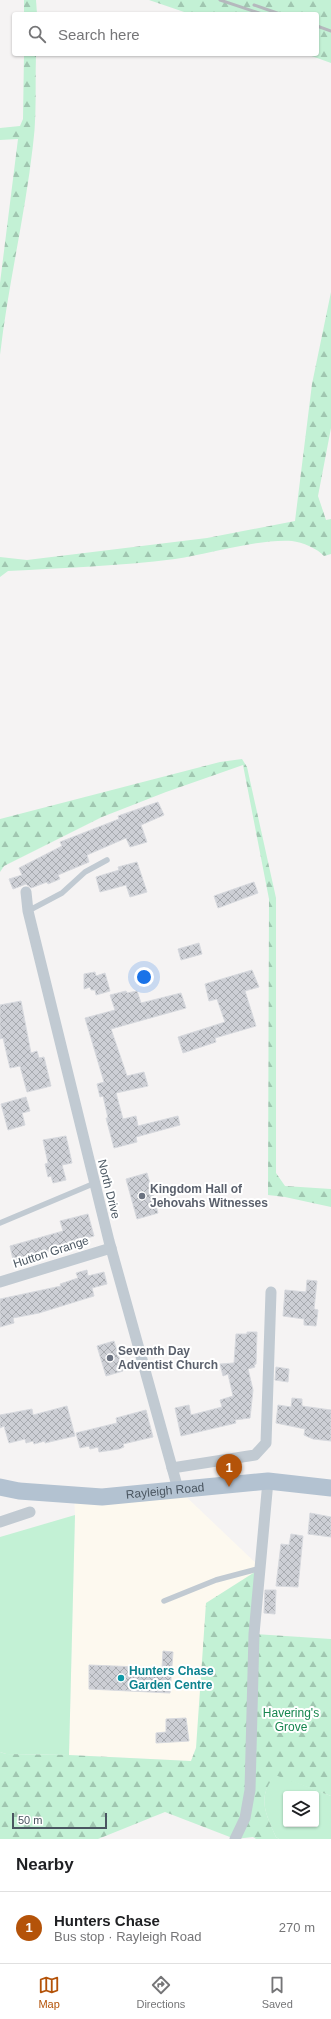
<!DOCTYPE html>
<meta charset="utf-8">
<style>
:root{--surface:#fff;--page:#f6f6f6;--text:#202124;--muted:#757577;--line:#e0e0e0;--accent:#b45309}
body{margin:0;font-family:Helvetica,sans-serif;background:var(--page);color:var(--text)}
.controls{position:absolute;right:12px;bottom:12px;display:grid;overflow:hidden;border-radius:4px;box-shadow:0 1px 3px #0004}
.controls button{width:36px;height:36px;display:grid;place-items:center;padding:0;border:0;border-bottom:1px solid var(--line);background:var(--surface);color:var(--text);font:20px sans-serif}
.scale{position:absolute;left:12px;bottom:10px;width:95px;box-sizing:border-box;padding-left:4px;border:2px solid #4a5661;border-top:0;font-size:11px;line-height:14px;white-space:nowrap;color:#4a5661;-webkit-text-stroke:3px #fff;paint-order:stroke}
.you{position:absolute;left:144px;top:977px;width:14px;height:14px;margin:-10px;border:3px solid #fff;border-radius:50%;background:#1a73e8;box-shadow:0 0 0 6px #1a73e833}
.badge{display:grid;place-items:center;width:26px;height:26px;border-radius:50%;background:var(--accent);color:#fff;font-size:13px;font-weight:700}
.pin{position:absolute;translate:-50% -33px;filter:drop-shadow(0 1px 2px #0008)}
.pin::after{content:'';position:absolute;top:21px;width:14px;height:12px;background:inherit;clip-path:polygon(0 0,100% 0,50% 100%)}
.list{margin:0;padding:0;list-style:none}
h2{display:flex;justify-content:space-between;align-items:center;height:52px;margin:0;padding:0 16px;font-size:17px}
h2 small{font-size:13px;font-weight:400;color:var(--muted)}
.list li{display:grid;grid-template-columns:26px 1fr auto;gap:12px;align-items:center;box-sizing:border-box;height:72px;padding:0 16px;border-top:1px solid var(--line)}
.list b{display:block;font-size:15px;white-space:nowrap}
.list p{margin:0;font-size:13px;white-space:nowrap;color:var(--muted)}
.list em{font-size:13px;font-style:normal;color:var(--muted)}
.icon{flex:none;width:22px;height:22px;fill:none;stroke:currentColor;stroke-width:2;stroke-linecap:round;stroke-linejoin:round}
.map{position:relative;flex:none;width:331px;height:1839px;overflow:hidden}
.search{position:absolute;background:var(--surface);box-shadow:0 1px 3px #0004;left:12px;right:12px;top:12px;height:44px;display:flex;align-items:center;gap:10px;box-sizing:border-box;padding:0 14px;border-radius:4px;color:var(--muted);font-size:15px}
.sheet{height:124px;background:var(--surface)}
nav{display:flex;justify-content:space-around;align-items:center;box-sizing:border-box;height:56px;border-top:1px solid var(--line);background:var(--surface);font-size:11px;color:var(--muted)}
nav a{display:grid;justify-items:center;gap:2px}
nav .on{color:var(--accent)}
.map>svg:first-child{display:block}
.commercial{fill:#fdf9ef}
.grass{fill:#c3f1d5;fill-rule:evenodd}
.forest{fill:url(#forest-firs)}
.building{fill:url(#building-cross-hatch);stroke:#d7d9de}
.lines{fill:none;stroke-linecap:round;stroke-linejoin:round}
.lane{stroke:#c1cad2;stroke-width:5.5}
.street{stroke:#c1cad2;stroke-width:11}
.primary{stroke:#b3c2d1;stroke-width:17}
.rail{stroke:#b5b8bd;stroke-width:3}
.worship-dot{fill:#6b7280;stroke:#fff;stroke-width:1.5}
.culture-dot{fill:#0f9aa8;stroke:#fff;stroke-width:1.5}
.labels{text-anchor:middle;stroke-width:4;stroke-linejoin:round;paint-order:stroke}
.street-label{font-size:12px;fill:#4a5661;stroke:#fff}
.worship-label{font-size:12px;font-weight:bold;fill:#5b616d;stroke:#fff;text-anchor:start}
.culture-label{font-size:12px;font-weight:bold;fill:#0d838f;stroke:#fff;text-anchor:start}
.park-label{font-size:12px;fill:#17864f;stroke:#fff}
</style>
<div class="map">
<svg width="331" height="1839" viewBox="0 0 331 1839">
<defs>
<pattern id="forest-firs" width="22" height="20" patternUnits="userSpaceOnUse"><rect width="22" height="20" fill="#c3f1d5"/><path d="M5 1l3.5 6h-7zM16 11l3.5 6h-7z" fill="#a0c6b0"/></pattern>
<pattern id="building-cross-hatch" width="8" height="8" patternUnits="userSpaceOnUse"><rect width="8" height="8" fill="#cdcfd5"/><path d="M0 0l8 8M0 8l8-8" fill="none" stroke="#a8abb0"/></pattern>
</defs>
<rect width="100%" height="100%" fill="#f5f3f3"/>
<path class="commercial" d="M178,1489L261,1568L191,1761L69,1755L75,1515L74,1495Z"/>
<g class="grass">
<path d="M75,1515L69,1755L6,1754L0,1752V1537Z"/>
<path d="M275,1774L331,1796V1839H279L276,1837C265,1812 257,1798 275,1774ZM286,1794H316V1824H286Z"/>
</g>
<g class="forest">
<path d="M24,0H36L37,14H24Z"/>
<path d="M149,0H331V63L306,54H317V14H190Z"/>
<path d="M24,54H36C35,84 37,115 33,145C25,216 8,285 0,355V283L18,139L0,140V128L20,126L23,119Z"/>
<path d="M331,292V428L318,496L326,520L331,519V554L324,556C318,549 302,542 292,541C256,539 211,554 175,559C119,566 64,568 8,571L0,577V557L27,560L109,550L207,538L295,521L312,384Z"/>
<path d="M242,759L247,767L276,898V1173L285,1186L331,1189V1207L285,1197L268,1195L269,899L243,765L166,792L102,817L4,866L0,872V819L220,762Z"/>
<path d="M261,1568L255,1634L331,1639V1796L275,1775C257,1798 265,1812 276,1837L279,1839H256L253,1837L235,1839L165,1812L98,1839H0V1752L6,1754L69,1755L191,1761L196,1748L206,1603Z"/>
</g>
<g class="building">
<path d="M158,802L164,815L141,825L147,842L130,847L126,838L87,855L89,862L58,875L60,879L48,884L47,882L31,888L26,884L13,889L9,879L22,875L19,868L62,846L60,842L119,819L118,816Z"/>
<path d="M137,862L147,892L130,897L126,885L100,892L96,877L119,870L118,867Z"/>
<path d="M254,882L258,893L218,908L214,896Z"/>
<path d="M199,943L202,954L181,960L178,949Z"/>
<path d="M252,970L259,987L245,991L256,1026L215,1038L216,1042L183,1053L178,1037L225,1022L217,999L209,1001L205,984Z"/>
<path d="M95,972L96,976L105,973L110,991L96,995L95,990H91L90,987L84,989V974Z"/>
<path d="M126,991L127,993L137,991L141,1003L181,993L186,1008L111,1029L127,1076L144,1072L148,1086L116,1093L123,1119L136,1116L138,1126L178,1116L180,1125L136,1137L137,1142L114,1148L106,1118H108L103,1096L100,1097L97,1084L104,1082L85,1018L115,1010L110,995Z"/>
<path d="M21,1001L31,1053L37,1051L39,1058L44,1057L51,1086L27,1092L20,1066L10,1068L3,1038L0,1039V1005Z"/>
<path d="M26,1097L30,1111L22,1113L25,1125L8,1130L1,1104Z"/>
<path d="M66,1136L72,1163L62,1165L66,1180L53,1183L51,1176L48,1177L45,1164L48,1163L43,1140Z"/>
<path d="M147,1173L158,1213L137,1219L126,1179Z"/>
<path d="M88,1214L94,1236L76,1241L78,1245L67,1247V1246L38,1254L39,1255L24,1260V1261L14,1264L10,1246L63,1231L60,1221Z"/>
<path d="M87,1270L88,1276L104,1272L107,1284L92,1288L94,1296L39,1313L13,1318L14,1323L0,1327V1299L61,1286L60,1284L78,1278L76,1273Z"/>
<path d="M307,1280L317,1281L314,1309L318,1310L316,1326L304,1325V1319L283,1316L285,1290L306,1292Z"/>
<path d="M247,1332H257L256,1364L254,1365L255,1367L248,1369L253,1390L250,1418L235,1420L236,1423L181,1436L175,1408L189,1405L191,1415L222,1407L220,1400L233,1396L228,1374L223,1376L220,1364L234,1363L236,1334H247Z"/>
<path d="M114,1341L123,1371L106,1376L97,1346Z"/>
<path d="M276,1367L289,1369L288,1382L275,1380Z"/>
<path d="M292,1398L302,1399V1406L331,1410V1441L313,1439L304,1435L305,1429L276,1423L278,1405L291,1407Z"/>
<path d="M67,1406L75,1436L45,1443V1441L34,1444L33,1441L26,1443L25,1439L9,1443L4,1426L0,1428V1415L32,1409L33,1415Z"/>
<path d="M146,1410L153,1437L123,1444L124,1447L119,1449L99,1452L98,1447L90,1449L89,1446L80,1448L76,1433L117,1423L116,1418Z"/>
<path d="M310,1513L331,1517V1537L308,1534Z"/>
<path d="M291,1534L303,1536L298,1587L276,1586L281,1544L289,1545Z"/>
<path d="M265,1590H276L275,1614L264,1613Z"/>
<path d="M163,1651L173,1652L170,1693L89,1689V1665L162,1668Z"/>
<path d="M186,1718L189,1741L156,1743V1733L166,1732V1719Z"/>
</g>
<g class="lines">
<g class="lane">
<path d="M28,911L62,893L85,872L107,860"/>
<path d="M0,1223L95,1183"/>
<path d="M164,1601L216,1580L261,1568"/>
</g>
<g class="street">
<path d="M26,892L28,911L109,1241L178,1489"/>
<path d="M0,1282L111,1248"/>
<path d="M172,1468L255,1455L266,1443L271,1292"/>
<path d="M0,1522L30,1512"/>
<path d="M235,1839L245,1818L250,1790L254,1634L268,1481"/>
</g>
<path class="primary" id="s1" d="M0,1487L19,1491L102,1497L268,1481L331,1488"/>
<g class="rail">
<path d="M220,0L262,14"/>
<path d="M254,5L280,14"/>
<path d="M317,26L331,31"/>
</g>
</g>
<g class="worship-dot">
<circle cx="142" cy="1196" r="4"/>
<circle cx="110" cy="1358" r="4"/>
</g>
<circle class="culture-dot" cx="121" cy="1678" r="4"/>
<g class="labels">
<g class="street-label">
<text transform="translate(109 1189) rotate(76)" y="4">North Drive</text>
<text transform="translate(51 1252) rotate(-18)" y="4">Hutton Grange</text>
<text dy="4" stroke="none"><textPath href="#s1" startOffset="166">Rayleigh Road</textPath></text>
</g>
<g class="worship-label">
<text x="150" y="1193">Kingdom Hall of<tspan x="150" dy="14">Jehovahs Witnesses</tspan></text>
<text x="118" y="1355">Seventh Day<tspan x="118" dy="14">Adventist Church</tspan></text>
</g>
<g class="culture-label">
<text x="129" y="1675">Hunters Chase<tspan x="129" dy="14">Garden Centre</tspan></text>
</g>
<g class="park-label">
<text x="291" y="1717">Havering's<tspan x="291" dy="14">Grove</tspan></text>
</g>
</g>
</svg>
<div class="controls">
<button><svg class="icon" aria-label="layers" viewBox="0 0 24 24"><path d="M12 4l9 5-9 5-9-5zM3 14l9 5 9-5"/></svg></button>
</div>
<div class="scale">50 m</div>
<div class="you"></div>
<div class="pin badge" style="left:229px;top:1487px">1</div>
<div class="search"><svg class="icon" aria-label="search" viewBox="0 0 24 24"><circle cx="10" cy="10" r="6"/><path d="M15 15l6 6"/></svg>Search here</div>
</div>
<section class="sheet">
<h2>Nearby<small></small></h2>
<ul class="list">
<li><span class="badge">1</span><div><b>Hunters Chase</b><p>Bus stop · Rayleigh Road</p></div><em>270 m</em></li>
</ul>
</section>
<nav>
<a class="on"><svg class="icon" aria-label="map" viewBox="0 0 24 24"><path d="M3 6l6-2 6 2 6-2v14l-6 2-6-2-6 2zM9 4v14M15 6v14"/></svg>Map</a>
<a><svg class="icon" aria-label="directions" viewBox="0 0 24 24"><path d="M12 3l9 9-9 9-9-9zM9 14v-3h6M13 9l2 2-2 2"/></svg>Directions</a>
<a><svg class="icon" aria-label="saved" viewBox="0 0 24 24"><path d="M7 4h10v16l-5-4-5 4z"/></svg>Saved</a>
</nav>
